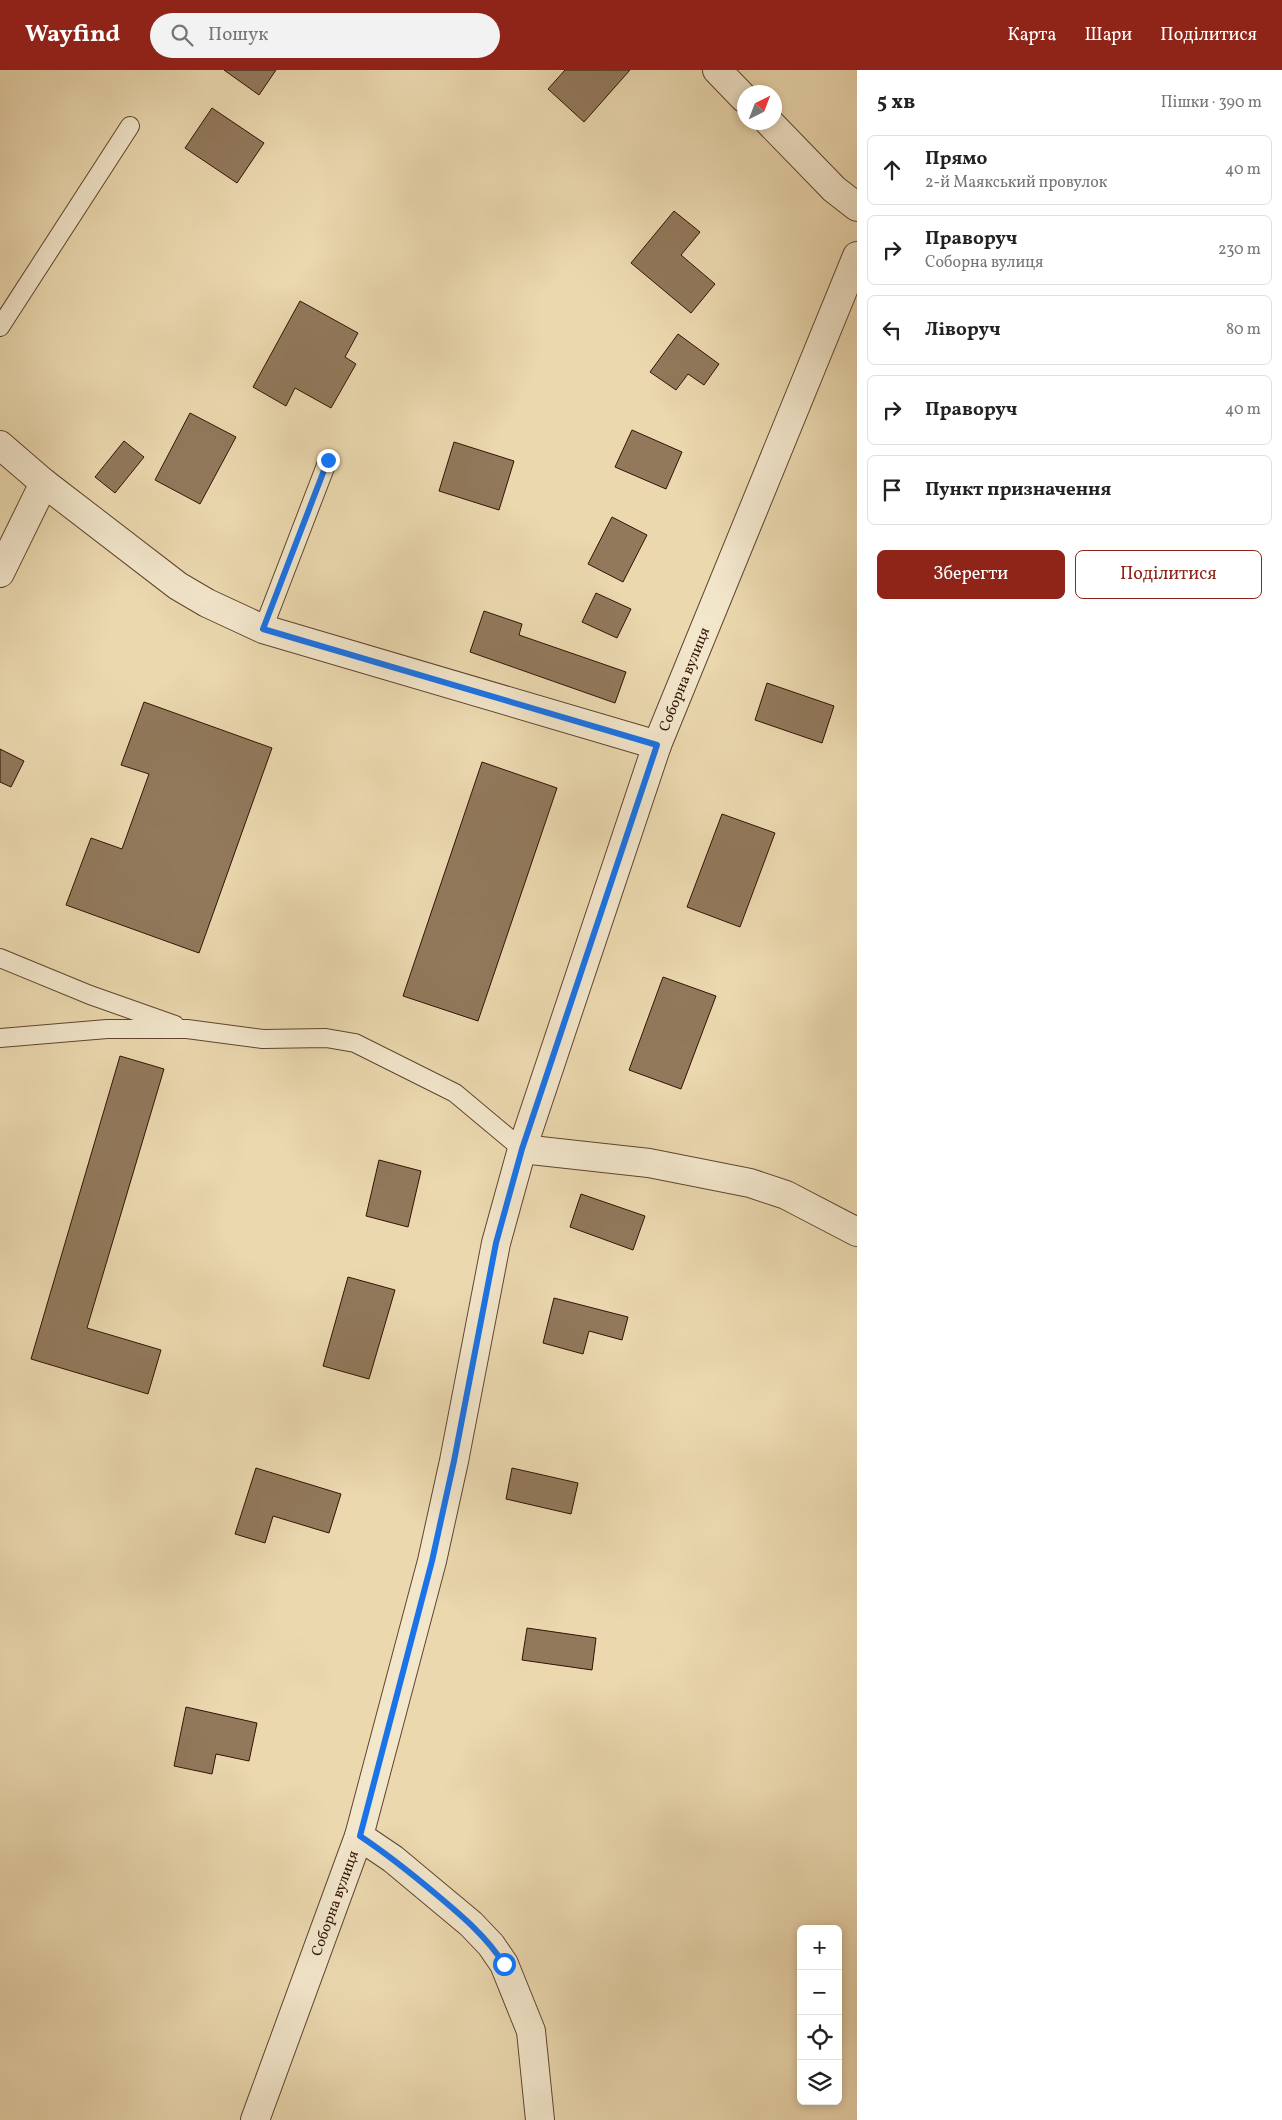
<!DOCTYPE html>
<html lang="uk">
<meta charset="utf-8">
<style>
:root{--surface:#fff;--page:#f2f2f2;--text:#222;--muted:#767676;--line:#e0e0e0;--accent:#8f2418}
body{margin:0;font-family:Vollkorn,serif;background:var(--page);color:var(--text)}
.controls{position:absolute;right:15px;bottom:15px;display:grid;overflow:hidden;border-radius:8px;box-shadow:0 2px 8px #0003}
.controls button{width:45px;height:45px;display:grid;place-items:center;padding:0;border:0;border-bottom:1px solid var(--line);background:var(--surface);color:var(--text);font:25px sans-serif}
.compass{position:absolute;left:737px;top:15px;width:45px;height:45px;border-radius:50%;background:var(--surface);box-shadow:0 2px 8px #0003;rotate:42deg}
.stop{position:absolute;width:15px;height:15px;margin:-11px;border:4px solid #1a73e8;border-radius:50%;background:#fff}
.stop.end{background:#1a73e8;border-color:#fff;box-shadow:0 1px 5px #0008}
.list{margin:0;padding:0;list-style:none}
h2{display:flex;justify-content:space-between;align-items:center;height:65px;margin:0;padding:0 20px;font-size:21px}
h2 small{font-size:16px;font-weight:400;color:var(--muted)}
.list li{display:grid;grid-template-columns:32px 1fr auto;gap:15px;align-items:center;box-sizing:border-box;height:70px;margin:0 10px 10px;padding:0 10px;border:1px solid var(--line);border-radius:8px}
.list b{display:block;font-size:19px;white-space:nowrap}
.list p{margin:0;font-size:16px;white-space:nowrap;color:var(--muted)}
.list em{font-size:16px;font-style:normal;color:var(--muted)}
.actions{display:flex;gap:10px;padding:15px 20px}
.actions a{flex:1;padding:11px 0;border:1px solid var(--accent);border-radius:8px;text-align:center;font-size:18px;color:var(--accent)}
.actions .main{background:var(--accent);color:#fff}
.icon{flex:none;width:28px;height:28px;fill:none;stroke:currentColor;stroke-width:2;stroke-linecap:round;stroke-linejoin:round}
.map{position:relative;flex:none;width:857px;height:2050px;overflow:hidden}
header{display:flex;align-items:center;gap:30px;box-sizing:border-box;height:70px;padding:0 25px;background:var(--accent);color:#fff}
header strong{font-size:24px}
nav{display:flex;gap:28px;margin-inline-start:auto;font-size:18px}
.search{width:350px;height:45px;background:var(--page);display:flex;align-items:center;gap:12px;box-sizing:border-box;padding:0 18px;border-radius:28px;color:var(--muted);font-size:19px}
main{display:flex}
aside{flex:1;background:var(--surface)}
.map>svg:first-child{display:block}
.building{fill:#92795c;stroke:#311303}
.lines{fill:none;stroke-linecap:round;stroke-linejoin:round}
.service-casing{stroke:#60442e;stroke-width:20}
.minor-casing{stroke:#60442e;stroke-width:30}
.service{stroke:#f2e6cb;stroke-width:18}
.minor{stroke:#f2e6cb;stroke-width:28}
.route{stroke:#1a73e8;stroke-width:6}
.labels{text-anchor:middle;stroke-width:4;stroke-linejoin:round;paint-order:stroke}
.street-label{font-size:15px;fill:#311303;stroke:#f2e6cb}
</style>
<header>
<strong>Wayfind</strong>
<div class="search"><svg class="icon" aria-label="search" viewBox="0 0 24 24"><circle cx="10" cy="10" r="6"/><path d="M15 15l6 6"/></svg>Пошук</div>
<nav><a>Карта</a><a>Шари</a><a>Поділитися</a></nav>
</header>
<main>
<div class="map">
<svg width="857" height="2050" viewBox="0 0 857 2050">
<rect width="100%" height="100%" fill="#ebd8af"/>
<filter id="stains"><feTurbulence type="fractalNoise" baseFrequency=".004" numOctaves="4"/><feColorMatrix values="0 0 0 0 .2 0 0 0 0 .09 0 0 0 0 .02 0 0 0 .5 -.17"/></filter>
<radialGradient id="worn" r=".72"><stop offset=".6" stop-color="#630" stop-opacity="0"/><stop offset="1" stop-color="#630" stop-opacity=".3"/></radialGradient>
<g class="building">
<path d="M224,0H276L259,25Z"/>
<path d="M565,0H630L584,52L548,19Z"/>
<path d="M212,38L264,73L237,113L185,78Z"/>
<path d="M674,141L700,162L681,185L715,214L691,243L631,193Z"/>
<path d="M300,231L358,263L345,287L356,294L331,338L295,318L286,336L253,317Z"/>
<path d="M678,264L719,294L704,315L688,304L676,320L650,302Z"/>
<path d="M190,343L236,367L200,434L155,410Z"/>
<path d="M632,360L682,382L666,419L615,397Z"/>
<path d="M124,371L144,387L115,423L95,407Z"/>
<path d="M454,372L514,391L499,440L439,421Z"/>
<path d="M612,447L647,465L623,512L588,494Z"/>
<path d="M596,523L631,539L617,568L582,552Z"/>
<path d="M484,541L522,554L519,565L626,602L615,633L470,582Z"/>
<path d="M767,613L834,636L822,673L755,650Z"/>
<path d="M144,632L272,678L199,883L66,835L91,768L122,779L149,704L121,695Z"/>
<path d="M0,679L24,691L11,717L0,712Z"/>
<path d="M482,692L557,718L478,951L403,926Z"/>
<path d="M722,744L775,763L740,857L687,837Z"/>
<path d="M663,907L716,926L681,1019L629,1000Z"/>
<path d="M120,986L164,999L87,1258L161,1280L148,1324L31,1289Z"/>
<path d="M379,1090L421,1101L408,1157L366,1146Z"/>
<path d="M581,1124L645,1146L633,1180L570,1157Z"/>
<path d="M348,1207L395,1220L369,1309L323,1296Z"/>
<path d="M554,1228L628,1247L622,1270L589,1261L583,1284L543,1273Z"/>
<path d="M256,1398L341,1424L329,1463L273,1446L265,1473L235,1464Z"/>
<path d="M512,1398L578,1413L571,1444L506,1429Z"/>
<path d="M527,1558L596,1568L592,1600L522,1590Z"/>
<path d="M186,1637L257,1653L249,1691L216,1684L212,1704L174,1696Z"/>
</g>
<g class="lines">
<g class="service-casing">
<g id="service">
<path d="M0,257L130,56"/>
<path d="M263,559L328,390"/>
<path d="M0,888L90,925L175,955"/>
<path d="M0,968L107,959H187L263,969L326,968L355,973L455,1023L522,1079"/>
</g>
</g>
<g class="minor-casing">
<g id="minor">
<path d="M717,0L744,28"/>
<path d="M769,52L834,119L857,137"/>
<path d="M0,375L44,413L178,516L207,533L263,559L657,675"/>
<path d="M0,503L44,413"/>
<path d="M522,1079L649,1093L750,1113L786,1125L857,1162"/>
<path d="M359,1766L393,1789L471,1854L491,1875L504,1894L531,1961L540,2050"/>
<path id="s1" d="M255,2050L359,1766L432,1491L454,1391L496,1173L522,1079L657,675L857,186"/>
</g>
</g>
<use href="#service" class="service"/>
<use href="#minor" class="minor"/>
</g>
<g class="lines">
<path class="route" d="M328,390L263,559L657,675L522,1079L496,1173L454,1391L432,1491L360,1766C387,1784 412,1804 437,1825C462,1846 486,1866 504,1894"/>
</g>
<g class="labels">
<g class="street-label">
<text dy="5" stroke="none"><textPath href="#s1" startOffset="1506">Соборна вулиця</textPath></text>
<text dy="5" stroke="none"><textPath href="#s1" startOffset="231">Соборна вулиця</textPath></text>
</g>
</g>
<rect width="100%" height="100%" filter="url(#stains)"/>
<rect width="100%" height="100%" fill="url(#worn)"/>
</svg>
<div class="controls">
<button>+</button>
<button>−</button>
<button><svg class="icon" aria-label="locate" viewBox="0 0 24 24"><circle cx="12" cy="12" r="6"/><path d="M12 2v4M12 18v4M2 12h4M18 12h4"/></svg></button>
<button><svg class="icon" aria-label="layers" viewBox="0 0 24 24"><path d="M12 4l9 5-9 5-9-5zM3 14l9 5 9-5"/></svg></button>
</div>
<svg class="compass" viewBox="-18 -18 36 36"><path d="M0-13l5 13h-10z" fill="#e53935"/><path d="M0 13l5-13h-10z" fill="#767676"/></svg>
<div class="stop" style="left:504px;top:1894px"></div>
<div class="stop end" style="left:328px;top:390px"></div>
</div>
<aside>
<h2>5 хв<small>Пішки · 390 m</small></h2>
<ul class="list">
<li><svg class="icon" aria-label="ahead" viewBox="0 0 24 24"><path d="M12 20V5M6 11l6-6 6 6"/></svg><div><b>Прямо</b><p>2-й Маякський провулок</p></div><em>40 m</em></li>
<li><svg class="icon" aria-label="right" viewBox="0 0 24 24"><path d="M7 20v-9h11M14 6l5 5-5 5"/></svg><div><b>Праворуч</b><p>Соборна вулиця</p></div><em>230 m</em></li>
<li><svg class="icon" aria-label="left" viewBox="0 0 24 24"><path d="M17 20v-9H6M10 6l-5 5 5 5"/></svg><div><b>Ліворуч</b></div><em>80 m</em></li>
<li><svg class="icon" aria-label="right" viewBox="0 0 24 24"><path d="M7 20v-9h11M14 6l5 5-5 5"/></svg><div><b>Праворуч</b></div><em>40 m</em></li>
<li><svg class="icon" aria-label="arrive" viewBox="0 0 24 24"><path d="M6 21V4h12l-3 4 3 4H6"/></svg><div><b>Пункт призначення</b></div></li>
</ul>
<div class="actions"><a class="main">Зберегти</a><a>Поділитися</a></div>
</aside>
</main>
